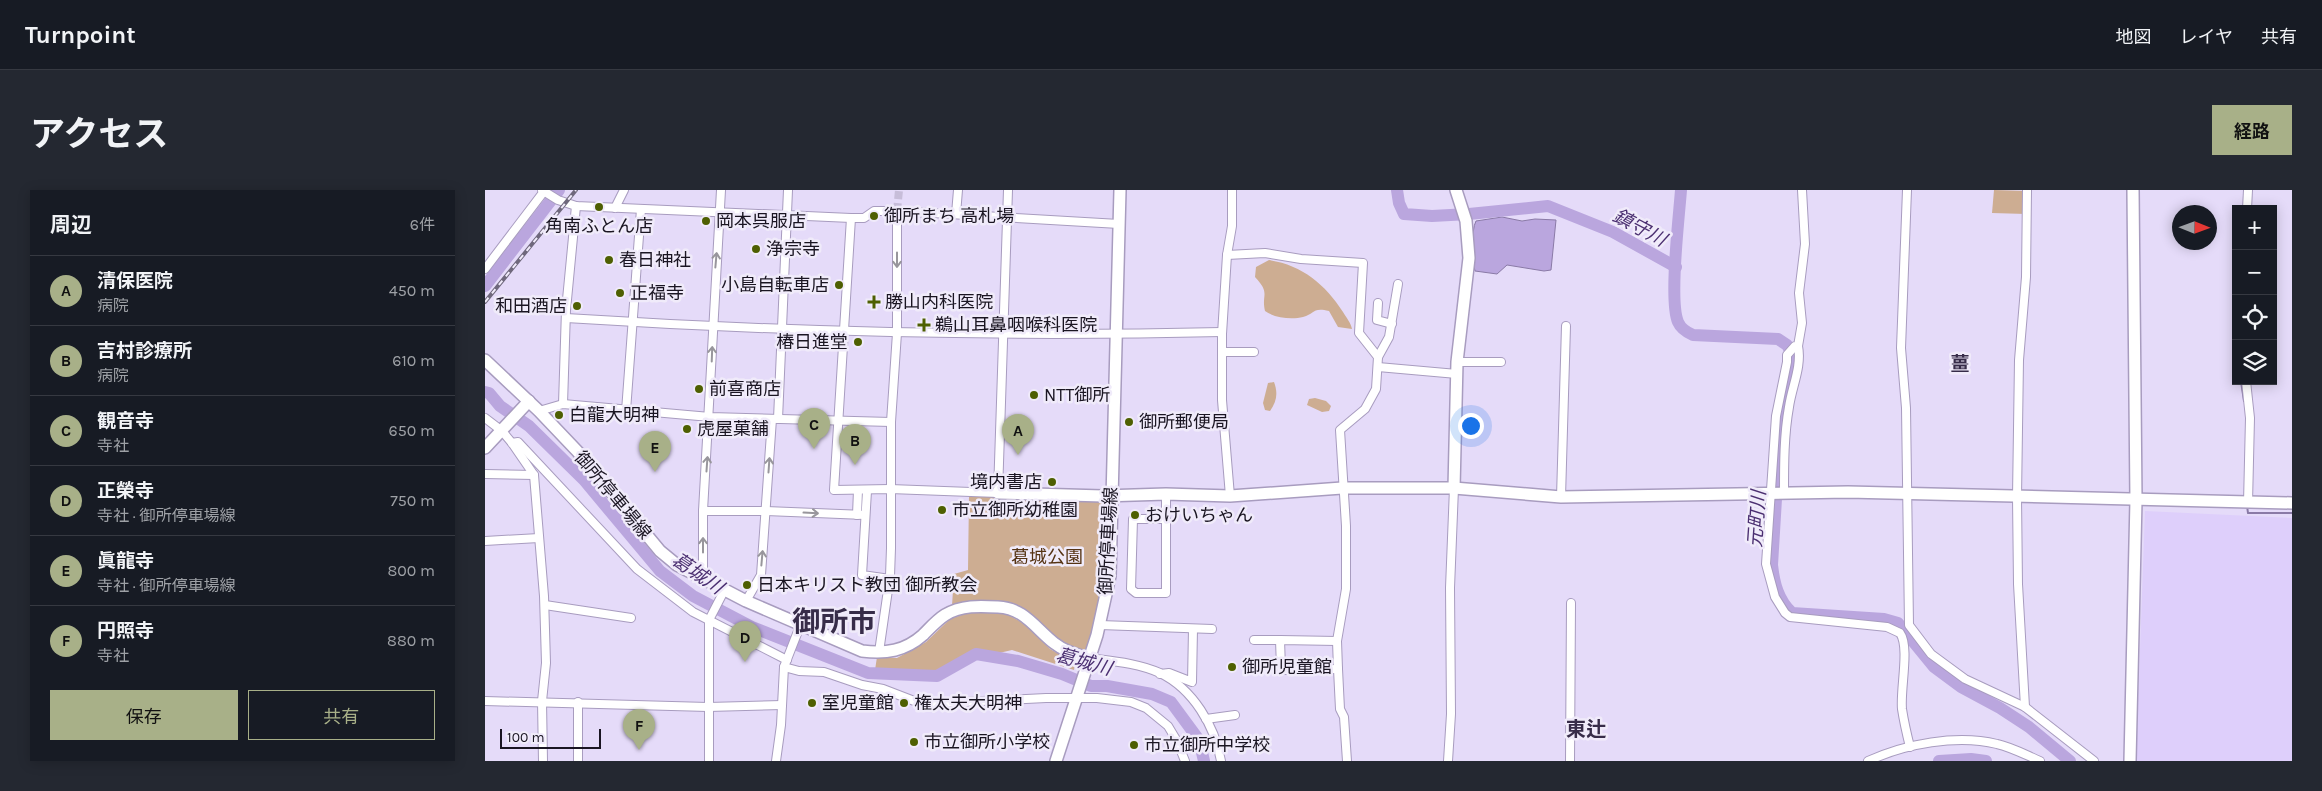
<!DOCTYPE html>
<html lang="ja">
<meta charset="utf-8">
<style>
:root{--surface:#171b24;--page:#242831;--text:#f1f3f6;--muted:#9ea1a6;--line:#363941;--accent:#a8b088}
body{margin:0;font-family:Karla,"Noto Sans JP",sans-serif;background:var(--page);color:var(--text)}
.controls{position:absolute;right:15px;top:15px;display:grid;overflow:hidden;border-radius:0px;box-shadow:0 2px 12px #0003}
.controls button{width:45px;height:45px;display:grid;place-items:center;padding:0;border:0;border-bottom:1px solid var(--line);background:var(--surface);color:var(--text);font:25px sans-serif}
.compass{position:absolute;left:1687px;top:15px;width:45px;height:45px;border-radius:50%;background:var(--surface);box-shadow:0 2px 12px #0003;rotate:91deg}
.scale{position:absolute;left:15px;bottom:12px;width:101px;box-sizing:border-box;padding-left:5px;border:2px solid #1a1522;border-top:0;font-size:14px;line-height:18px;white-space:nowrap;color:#1a1522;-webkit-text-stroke:4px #f0ebfa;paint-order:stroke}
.you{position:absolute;left:985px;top:235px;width:18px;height:18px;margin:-12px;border:4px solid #fff;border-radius:50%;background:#1a73e8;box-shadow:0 0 0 8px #1a73e833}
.badge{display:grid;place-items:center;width:32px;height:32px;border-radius:50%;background:var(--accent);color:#111;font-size:16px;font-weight:700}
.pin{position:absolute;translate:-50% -41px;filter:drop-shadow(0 1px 2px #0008)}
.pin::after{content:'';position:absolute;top:26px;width:18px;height:15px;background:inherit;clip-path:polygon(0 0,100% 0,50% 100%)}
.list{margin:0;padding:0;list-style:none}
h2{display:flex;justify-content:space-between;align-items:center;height:65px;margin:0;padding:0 20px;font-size:21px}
h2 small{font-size:16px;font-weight:400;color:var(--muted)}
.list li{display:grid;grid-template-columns:32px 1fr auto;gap:15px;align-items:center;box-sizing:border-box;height:70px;padding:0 20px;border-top:1px solid var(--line)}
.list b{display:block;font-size:19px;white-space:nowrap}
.list p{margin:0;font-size:16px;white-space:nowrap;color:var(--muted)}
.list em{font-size:16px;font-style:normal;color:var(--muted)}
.actions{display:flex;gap:10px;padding:15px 20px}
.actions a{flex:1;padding:11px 0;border:1px solid var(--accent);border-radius:0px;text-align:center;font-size:18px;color:var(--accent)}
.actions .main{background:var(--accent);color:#111}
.icon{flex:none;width:28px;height:28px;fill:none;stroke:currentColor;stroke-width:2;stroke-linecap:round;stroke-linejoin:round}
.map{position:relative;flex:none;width:1807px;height:571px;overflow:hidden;border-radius:0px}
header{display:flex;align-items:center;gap:30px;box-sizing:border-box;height:70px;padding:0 25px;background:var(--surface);border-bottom:1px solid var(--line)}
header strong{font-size:24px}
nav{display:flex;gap:28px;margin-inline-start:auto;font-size:18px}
.intro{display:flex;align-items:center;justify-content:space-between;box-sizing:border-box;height:120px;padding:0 30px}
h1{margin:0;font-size:35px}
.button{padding:12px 22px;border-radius:0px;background:var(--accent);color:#111;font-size:18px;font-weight:700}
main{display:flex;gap:30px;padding:0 30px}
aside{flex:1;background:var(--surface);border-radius:0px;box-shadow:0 2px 12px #0003}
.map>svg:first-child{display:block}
.built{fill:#decffb}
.green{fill:#cdad92}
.water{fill:#baa6de;stroke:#8a7aa6}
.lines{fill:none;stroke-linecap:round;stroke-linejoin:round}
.stream{stroke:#8a7aa6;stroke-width:2}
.river{stroke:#baa6de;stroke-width:12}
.street-tunnel{stroke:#c7bdd9;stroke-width:8;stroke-dasharray:8 4;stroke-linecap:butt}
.street-casing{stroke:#a89cbf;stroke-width:10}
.secondary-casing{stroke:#a89cbf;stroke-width:14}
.street{stroke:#fff;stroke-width:8}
.secondary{stroke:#fff;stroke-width:11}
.rail-casing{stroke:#6f687c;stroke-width:4}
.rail{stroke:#f0ebfa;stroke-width:2;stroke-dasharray:5.5;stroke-linecap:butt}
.oneway{stroke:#98969c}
.poi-dot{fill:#4e5f02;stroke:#f0ebfa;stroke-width:2}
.labels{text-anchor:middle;stroke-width:5;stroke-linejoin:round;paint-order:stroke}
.poi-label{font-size:18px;fill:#1a1522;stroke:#f0ebfa;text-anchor:start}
.street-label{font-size:18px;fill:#1a1522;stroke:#f0ebfa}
.park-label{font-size:18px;fill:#553313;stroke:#f0ebfa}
.water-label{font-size:19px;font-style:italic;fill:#4b2f71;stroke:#f0ebfa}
.neighbourhood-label{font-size:19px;font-weight:bold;fill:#372c49;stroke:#f0ebfa}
.quarter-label{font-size:20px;font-weight:bold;fill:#372c49;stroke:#f0ebfa}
.town-label{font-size:28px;font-weight:bold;fill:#372c49;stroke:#f0ebfa}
</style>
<header>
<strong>Turnpoint</strong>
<nav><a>地図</a><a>レイヤ</a><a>共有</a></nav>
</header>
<div class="intro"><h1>アクセス</h1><a class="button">経路</a></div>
<main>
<aside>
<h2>周辺<small>6件</small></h2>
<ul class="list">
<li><span class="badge">A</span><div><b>清保医院</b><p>病院</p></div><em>450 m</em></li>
<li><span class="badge">B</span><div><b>吉村診療所</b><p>病院</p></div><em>610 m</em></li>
<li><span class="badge">C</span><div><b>観音寺</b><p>寺社</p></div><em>650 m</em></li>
<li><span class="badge">D</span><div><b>正榮寺</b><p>寺社 · 御所停車場線</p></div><em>750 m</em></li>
<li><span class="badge">E</span><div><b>眞龍寺</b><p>寺社 · 御所停車場線</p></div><em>800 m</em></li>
<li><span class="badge">F</span><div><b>円照寺</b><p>寺社</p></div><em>880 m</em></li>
</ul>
<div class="actions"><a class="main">保存</a><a>共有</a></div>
</aside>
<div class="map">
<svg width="1807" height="571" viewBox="0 0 1807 571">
<rect width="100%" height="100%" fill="#e5dbf9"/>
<path class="built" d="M1660,321L1807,328V571H1651Z"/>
<g class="green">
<path d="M1509,0L1542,1L1541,24L1507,23Z"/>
<path d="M784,70C817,75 840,94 858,122C861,127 866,133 867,139L853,137L844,121C827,117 830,124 818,127C807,130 789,128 780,121C776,104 786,104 770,87L771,77Z"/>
<path d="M789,192C793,203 792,211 785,221L780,220L778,213L783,193Z"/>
<path d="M830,208L841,211L846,216L844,221L837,222L822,215L824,209Z"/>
<path d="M484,306L621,311V385L609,442L602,459H590L576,453L545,424L467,416L469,384L483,380Z"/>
<path d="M488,421L522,424L545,437L565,459L590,473L589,480L527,460L514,463H484L471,476L431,487L390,480L392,467L412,468L441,452L465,429Z"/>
</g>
<path class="water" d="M1017,27L1037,31L1050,29L1071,30L1066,80L1059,81L1022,75L1012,84L990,81C987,71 986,40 991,31Z"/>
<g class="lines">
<g class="stream">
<path d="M1756,191L1759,211"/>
<path d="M1762,316L1763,323H1807"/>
</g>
<g class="river">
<path d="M912,0L914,13L919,24L947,26L984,24L1063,16L1128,42L1191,77"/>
<path d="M1196,0C1194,27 1184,111 1193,132C1196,139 1201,142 1208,145L1293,149L1302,155L1308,166L1307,174L1298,208L1296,226L1287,375C1289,393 1293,410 1307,423L1399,429L1413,433L1449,477L1476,497L1515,518L1544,537L1585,571"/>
<path d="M0,96L74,0"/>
<path d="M0,202L4,203L15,216L44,236L99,290L175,381L208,406L267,437L383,483L452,486L491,464L533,471L577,484L606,496H622L667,504L686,512L714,550L719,571"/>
<path d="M1454,571L1486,569L1501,571"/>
</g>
<path class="street-tunnel" d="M412,21L414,0"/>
<g class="street-casing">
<g id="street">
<path d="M57,0L73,10L91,16L366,28H379L389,21H412L634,34"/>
<path d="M1317,0L1320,54L1314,103L1317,133L1313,156H1310L1302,165V172L1291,226L1281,374L1290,407L1300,423L1305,427L1402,437L1415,443C1425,457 1415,499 1417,519C1419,532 1422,545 1425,557"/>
<path d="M1422,0L1416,158L1421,218L1424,435L1446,464L1480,489L1540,517L1609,571"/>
<path d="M130,18L139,0"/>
<path d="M1762,19L1763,0"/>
<path d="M471,24L473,0"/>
<path d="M366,28L349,300L405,299L513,303L523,0"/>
<path d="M742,65L780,63L816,69L878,73L874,143L893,167L891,199L880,219L855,240L861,336V399L852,451L853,479L855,519L859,527L862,571"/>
<path d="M0,79L60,0"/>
<path d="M893,113L892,130L907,134"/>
<path d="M81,128C300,142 519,147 737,142"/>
<path d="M737,162H769"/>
<path d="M893,167L904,147L913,94"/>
<path d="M972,172H1016"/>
<path d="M893,177L972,184"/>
<path d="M1761,191L1765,228L1763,313"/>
<path d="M78,214L81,120L91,16"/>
<path d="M54,221L78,214L225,227L406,232"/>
<path d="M141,221L156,19"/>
<path d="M0,228L17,241L27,253L49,285L59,406L61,473L57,511L58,571"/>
<path d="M293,229L303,0"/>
<path d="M27,253L33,252L152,379L208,422L302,470"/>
<path d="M0,284L49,285"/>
<path d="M382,301L377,385L405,389"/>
<path d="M1299,303C1299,274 1299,245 1304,217C1307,196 1317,177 1313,156"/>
<path d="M681,304V403H651L646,399L648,329H681"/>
<path d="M745,306L737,210V144L742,65L747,36V0"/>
<path d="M1076,307L1081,136"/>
<path d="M218,321H281L380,325"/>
<path d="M372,325L373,300"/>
<path d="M0,351L54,348"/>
<path d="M218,390V321L236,0"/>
<path d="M261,411L276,385L287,229"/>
<path d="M60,415L146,428"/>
<path d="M615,435L727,439"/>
<path d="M769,450H795"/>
<path d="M852,451L795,450L796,478L801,480L853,479"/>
<path d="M394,462L405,386L406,358V232L412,143V21"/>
<path d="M604,468C627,471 653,473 675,483C708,499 730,536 736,571"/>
<path d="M299,477L314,481L339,482L377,495L398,499L437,514L561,508H612L646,512L661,518L683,536L692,551L700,571"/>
<path d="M675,484L684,483L707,492L708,439"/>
<path d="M0,511L223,517L297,515"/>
<path d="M1540,517L1533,394L1532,307L1534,170L1541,87L1542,0"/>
<path d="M721,529L750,525"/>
<path d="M93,571V512"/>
<path d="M224,571V430L239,401"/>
<path d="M291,571L296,535L299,477L315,436"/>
<path d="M963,571L966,524L965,398L969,298"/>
<path d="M1085,571L1086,413"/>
<path d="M1383,571C1420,554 1472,544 1512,554C1526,557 1541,565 1555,571"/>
</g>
</g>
<g class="secondary-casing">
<g id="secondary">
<path d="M0,170L54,221L93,262L175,361L192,375L261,411L377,461C401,464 420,461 438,445C445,438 452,430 460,425C476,415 495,416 513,417C539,418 550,438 569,453C579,461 591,465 604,468"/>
<path d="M0,258L44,211"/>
<path d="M969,298L972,172L984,68L981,31L971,0"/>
<path d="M513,303L618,306L681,304L745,306L857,298H969L1076,307L1363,302L1807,313"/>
<path d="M571,571L612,445L625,386L635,0"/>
<path d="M1645,571L1651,310L1648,0"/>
</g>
</g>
<use href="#street" class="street"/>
<use href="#secondary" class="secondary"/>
<g class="rail-casing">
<path id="rail" d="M0,112L91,0"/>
</g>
<use href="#rail" class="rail"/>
</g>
<defs><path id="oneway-shaft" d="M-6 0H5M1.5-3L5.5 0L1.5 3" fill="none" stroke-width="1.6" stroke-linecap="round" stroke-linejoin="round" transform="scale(1.25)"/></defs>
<g class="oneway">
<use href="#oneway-shaft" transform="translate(231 70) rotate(-85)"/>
<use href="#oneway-shaft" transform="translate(412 70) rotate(90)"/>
<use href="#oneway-shaft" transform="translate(227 164) rotate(-88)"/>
<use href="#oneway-shaft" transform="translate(222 274) rotate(-86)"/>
<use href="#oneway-shaft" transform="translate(284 275) rotate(-86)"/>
<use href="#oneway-shaft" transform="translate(326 323) rotate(3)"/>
<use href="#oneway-shaft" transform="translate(218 355) rotate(-90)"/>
<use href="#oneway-shaft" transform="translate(277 368) rotate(-85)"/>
</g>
<g class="poi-dot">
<circle cx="114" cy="17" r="5"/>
<circle cx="389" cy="26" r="5"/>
<circle cx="221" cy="31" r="5"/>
<circle cx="271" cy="59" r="5"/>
<circle cx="124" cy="70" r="5"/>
<circle cx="354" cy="95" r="5"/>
<circle cx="135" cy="103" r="5"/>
<path d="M386.5 104.5h5v5h5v5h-5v5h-5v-5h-5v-5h5z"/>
<circle cx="92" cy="116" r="5"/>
<path d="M436.5 127.5h5v5h5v5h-5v5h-5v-5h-5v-5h5z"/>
<circle cx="373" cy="152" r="5"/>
<circle cx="214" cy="199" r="5"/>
<circle cx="549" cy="205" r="5"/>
<circle cx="74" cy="225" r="5"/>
<circle cx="644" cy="232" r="5"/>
<circle cx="202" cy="239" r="5"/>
<circle cx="567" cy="292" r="5"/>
<circle cx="457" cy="320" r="5"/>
<circle cx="650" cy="325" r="5"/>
<circle cx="262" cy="395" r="5"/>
<circle cx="747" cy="477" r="5"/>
<circle cx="327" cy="513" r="5"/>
<circle cx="419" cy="513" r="5"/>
<circle cx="429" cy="552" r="5"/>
<circle cx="649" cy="555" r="5"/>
</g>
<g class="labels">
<g class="poi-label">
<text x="399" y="32">御所まち 高札場</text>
<text x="231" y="37">岡本呉服店</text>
<text x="114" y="42" text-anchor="middle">角南ふとん店</text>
<text x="281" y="65">浄宗寺</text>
<text x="134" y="76">春日神社</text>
<text x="344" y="101" text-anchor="end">小島自転車店</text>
<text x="145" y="109">正福寺</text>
<text x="400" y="118">勝山内科医院</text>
<text x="82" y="122" text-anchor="end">和田酒店</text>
<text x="450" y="141">鵜山耳鼻咽喉科医院</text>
<text x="363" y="158" text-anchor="end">椿日進堂</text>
<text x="224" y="205">前喜商店</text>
<text x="559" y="211">NTT御所</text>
<text x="84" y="231">白龍大明神</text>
<text x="654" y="238">御所郵便局</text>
<text x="212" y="245">虎屋菓舗</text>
<text x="557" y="298" text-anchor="end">境内書店</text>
<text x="467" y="326">市立御所幼稚園</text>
<text x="660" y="331">おけいちゃん</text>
<text x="272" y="401">日本キリスト教団 御所教会</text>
<text x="757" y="483">御所児童館</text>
<text x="337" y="519">室児童館</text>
<text x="429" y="519">権太夫大明神</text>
<text x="439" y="558">市立御所小学校</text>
<text x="659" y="561">市立御所中学校</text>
</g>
<g class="street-label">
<text transform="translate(128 305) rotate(50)" y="6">御所停車場線</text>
<text transform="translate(623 351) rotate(-87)" y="6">御所停車場線</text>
</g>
<g class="park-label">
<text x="562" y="373">葛城公園</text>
</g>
<g class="water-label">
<text transform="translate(1155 37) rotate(28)" y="7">鎮守川</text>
<text transform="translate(1271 329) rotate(-86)" y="7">元町川</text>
<text transform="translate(213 383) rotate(34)" y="7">葛城川</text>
<text transform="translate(599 471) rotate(15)" y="7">葛城川</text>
</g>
<g class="neighbourhood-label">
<text x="1475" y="180">薑</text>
</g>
<g class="quarter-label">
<text x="1101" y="546">東辻</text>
</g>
<g class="town-label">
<text x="349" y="441">御所市</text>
</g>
</g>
</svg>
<div class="controls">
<button>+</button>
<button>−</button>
<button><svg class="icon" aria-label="locate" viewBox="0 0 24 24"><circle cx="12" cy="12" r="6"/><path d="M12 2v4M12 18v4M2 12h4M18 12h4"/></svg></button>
<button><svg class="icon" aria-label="layers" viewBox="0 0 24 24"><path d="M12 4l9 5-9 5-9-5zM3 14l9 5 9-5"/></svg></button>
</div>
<svg class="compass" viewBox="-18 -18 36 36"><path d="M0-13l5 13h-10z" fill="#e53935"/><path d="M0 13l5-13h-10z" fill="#9ea1a6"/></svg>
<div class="scale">100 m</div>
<div class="you"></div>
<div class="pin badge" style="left:533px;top:265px">A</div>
<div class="pin badge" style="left:370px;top:275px">B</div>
<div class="pin badge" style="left:329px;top:259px">C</div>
<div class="pin badge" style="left:260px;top:472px">D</div>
<div class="pin badge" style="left:170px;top:282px">E</div>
<div class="pin badge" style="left:154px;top:560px">F</div>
</div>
</main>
